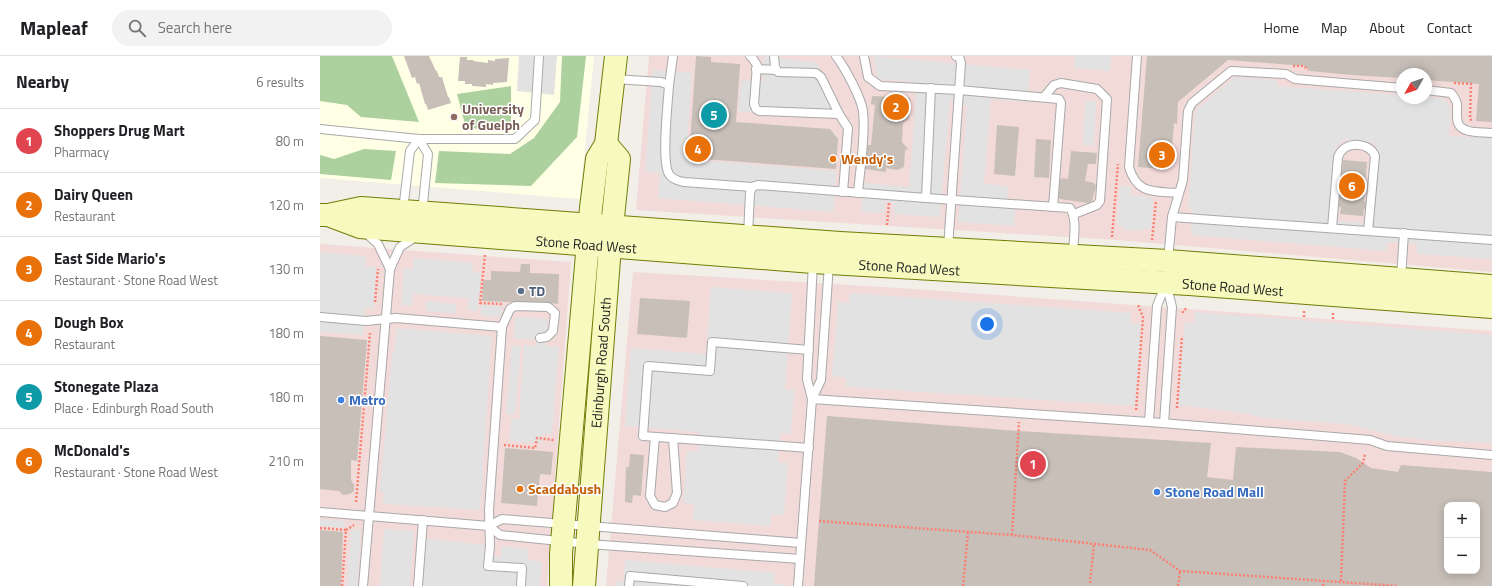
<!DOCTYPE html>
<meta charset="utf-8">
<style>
:root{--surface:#fff;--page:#f2f2f2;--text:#202124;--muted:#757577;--line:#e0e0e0;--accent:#7c3aed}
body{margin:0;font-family:"Titillium Web",sans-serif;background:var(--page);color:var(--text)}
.controls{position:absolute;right:12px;bottom:12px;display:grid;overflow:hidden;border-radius:8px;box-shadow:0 2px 10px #0003}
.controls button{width:36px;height:36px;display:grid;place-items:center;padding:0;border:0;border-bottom:1px solid var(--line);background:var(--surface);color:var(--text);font:20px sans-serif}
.compass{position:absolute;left:1076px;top:12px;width:36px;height:36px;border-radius:50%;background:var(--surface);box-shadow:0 2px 10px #0003;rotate:230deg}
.you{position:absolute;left:667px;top:268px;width:14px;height:14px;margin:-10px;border:3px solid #fff;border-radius:50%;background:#1a73e8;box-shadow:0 0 0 6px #1a73e833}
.badge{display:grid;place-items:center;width:26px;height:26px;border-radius:50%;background:var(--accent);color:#fff;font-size:13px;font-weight:700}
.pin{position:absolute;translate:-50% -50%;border:2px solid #fff;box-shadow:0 1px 4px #0006}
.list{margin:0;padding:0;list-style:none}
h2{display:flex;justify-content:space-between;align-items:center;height:52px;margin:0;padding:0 16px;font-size:17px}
h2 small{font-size:13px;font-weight:400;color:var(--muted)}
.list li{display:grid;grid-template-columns:26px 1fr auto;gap:12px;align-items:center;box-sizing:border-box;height:64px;padding:0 16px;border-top:1px solid var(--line)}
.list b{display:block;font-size:15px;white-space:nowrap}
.list p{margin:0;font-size:13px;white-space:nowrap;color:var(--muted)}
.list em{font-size:13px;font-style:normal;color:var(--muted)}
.icon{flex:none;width:22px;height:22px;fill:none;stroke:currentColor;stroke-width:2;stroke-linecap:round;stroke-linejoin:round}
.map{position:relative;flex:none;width:1172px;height:530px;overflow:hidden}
header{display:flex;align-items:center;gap:24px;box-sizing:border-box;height:56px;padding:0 20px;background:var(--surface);border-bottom:1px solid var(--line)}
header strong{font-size:19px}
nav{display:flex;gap:22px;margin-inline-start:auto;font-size:14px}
.search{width:280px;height:36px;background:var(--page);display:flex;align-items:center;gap:10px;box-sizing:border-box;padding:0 14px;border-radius:22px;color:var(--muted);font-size:15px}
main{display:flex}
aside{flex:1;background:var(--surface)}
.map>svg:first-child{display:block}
.commercial{fill:#f2dad9;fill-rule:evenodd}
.education{fill:#ffffe5}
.forest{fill:#add19e}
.parking{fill:#e2e2e2;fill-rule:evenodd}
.building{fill:#c7bfb8;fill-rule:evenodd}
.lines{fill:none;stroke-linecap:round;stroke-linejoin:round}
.lane-casing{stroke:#a9a9a9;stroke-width:10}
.secondary-casing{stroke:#707d05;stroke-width:24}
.path{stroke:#fa8072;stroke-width:2.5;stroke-dasharray:2 2;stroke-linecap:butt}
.lane{stroke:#fff;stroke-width:8}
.secondary{stroke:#f7fabf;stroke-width:22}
.education-dot{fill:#8d6e63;stroke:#fff;stroke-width:1.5}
.food-dot{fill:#e8710a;stroke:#fff;stroke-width:1.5}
.service-dot{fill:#5c6f8a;stroke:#fff;stroke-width:1.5}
.shop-dot{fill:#3f7fe0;stroke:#fff;stroke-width:1.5}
.labels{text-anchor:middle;stroke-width:3;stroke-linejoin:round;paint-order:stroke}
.education-label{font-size:14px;font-weight:bold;fill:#785e54;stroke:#fff;text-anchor:start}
.food-label{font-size:14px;font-weight:bold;fill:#c56008;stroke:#fff;text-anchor:start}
.street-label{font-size:14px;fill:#222;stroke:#fff}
.service-label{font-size:14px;font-weight:bold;fill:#4e5e75;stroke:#fff;text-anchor:start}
.shop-label{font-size:14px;font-weight:bold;fill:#366cbe;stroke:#fff;text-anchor:start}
</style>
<header>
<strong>Mapleaf</strong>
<div class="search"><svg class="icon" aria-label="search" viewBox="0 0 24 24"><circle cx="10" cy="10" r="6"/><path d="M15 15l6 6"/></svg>Search here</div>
<nav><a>Home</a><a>Map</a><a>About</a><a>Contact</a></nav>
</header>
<main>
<aside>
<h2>Nearby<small>6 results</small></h2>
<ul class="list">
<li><span class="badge" style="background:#e0444e">1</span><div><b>Shoppers Drug Mart</b><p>Pharmacy</p></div><em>80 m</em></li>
<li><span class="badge" style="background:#e8710a">2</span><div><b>Dairy Queen</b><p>Restaurant</p></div><em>120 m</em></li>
<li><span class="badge" style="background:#e8710a">3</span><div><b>East Side Mario's</b><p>Restaurant · Stone Road West</p></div><em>130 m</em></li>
<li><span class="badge" style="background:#e8710a">4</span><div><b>Dough Box</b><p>Restaurant</p></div><em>180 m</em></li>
<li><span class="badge" style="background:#0f9aa8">5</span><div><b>Stonegate Plaza</b><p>Place · Edinburgh Road South</p></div><em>180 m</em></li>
<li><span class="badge" style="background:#e8710a">6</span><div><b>McDonald's</b><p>Restaurant · Stone Road West</p></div><em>210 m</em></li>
</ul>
</aside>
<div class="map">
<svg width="1172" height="530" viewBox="0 0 1172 530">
<rect width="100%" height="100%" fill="#f2efe9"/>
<g class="commercial">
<path d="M329,0H1172V216L796,184L316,154ZM1082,18H1106V42H1082Z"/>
<path d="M0,188L251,206L227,530H0Z"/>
<path d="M313,216L580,232L1172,275V530H286ZM1127,449H1157V515H1127Z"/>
</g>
<path class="education" d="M0,0H274L260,143L0,122Z"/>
<g class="forest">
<path d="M0,0H72L99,66L41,61L27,49L0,45Z"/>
<path d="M242,0H266L257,81L211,130L115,127L119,95L190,98L214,82L240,46Z"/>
<path d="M191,30V67L181,74L146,72L137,38Z"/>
<path d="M44,93L76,95L71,124L0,118V99L14,103Z"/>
</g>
<g class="parking">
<path d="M199,0H237L234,39L197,35Z"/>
<path d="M444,0L497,7L525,60L418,56L421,24L443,26Z"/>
<path d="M554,0L710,14L707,46L671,43L664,128L688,130L687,144L696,145L694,170L638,166L647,51L630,43L620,161L573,158L574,148L565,146L564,157L541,156L544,127L589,131L597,26L557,23Z"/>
<path d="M755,0H791L790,15L754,12Z"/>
<path d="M333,14L372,17L366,103L516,115L513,156L338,142L340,117L325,115Z"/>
<path d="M915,21L957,24V30L1082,39V42H1106V41L1121,42L1126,44L1131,52L1129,80L1172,82V203L1097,198V188L1068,186L1066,195L871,179L872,153H868L875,55ZM1026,84L1050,86L1054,88L1059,95L1060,98L1054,168L1009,164L1014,95L1018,89Z"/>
<path d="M765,45H776L774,90L763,89Z"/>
<path d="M800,130H811L810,139L833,141L831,173L823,172V175L805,174V171L797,170Z"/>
<path d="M0,196L46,200L45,210L56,211L54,252H45L43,279L0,276Z"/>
<path d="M94,202L153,207L152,216L161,217L158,255L148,254V242L93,238L92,250L81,249L84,212L93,213Z"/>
<path d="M391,231L472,237L465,333L474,334L471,378L460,377L458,406L468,407L464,459H451L450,470L373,464L374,448L363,447L367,395H378L379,376L305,370L311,292L386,298Z"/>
<path d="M530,237L811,257V267L821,268L815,350L526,331V322L512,320L518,246L529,247Z"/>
<path d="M106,245L136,248L135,258L105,255Z"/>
<path d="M161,249L182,250L181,261L161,260Z"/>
<path d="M875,256L1172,279V387L1136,385H1114L1075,380L1026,368L943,362L924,357L858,349L865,266L874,267Z"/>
<path d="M195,261L228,263L226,290L239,291L232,378H222L221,387L190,385L191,363H199L204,289L216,290V284L194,282Z"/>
<path d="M77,272L172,280L160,454L63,448L64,436H60L72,297H74Z"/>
<path d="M192,289L201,290L195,359L186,358Z"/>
<path d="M0,463L25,465L24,472L0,470Z"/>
<path d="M31,473L41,474L37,530H27Z"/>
<path d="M64,473L94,475L90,530H60Z"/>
<path d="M102,482L165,489L164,499L181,501L182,490L209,493L208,504L222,506L220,530H97Z"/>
<path d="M305,504L455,517L454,527L463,528L462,530H296V525L303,526Z"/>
</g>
<g class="building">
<path d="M84,0H109L116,15H117L119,21H122L128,41H129L131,47L108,54L106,48H105L99,27L97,28L95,21L92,22Z"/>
<path d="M376,0L391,1V6L420,8L416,66L510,73L518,83L516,113L369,102Z"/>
<path d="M827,0H1172V66L1156,65L1159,28L1106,24V18H1082V22L1031,19L990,15L985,10L908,4L858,46L857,68L854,67L851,106L842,113L818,111Z"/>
<path d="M140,1H147V4H154L153,5L168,7V4L175,5V3L189,2L187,26L173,27V29L166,28V31L152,30V28H145V25H138Z"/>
<path d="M552,40L590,42L589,63L583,67L582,86L588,93L585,94L584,111L577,114L566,112V116L545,113L546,89H551L555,49L551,48Z"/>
<path d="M677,69L699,71L695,120L674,118Z"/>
<path d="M716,83L731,84L729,122L714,121Z"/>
<path d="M751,95L777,97L776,108H768L765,125L774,127L776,130L772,145L768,147L740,143L737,140L739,125L742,122L748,123Z"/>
<path d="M1023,104L1047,106L1044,145H1047V153H1044L1043,160L1020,158L1021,151H1018V116H1022Z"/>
<path d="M201,208H210V217L239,218L238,248L229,247V255H217V247L162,245L163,224H171V215L200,216Z"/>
<path d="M320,242L370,245L367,282L317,278Z"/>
<path d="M0,280L47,284L37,405L31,404V424L34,429V435L30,438L23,439L19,435L0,433Z"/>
<path d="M507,360L699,375L891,387L887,421L913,424L916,391L1020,396L1036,402L1051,412L1078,416L1081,409L1172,416V530H494ZM1127,449H1157V515H1127Z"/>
<path d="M185,392L233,396L231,419L220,418L217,450L181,447Z"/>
<path d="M310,398L324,399L321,440L313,439L312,447L305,446L306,411H309Z"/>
<path d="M0,474L23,476L21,530H0Z"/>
</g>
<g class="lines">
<g class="lane-casing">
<g id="lane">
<path d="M430,0L433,3L437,9L434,48L436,53L439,55L519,58L528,72L523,136"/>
<path d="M454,0L455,11L458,16L496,17L501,21L519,58"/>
<path d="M516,0C524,10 542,43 543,56C546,79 540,113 538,137"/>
<path d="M544,0L548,21L560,30L639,34L739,43L741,47L733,151"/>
<path d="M817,0L809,111C817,139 835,135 858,137"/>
<path d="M436,13L456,14"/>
<path d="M294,23L341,26L349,29C348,46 341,106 349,118C352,123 358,125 364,126L432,131"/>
<path d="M349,29L353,0"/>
<path d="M611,32L606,142L750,152C758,165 753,184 753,199"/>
<path d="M1106,34L1131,37C1134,41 1137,44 1137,49C1138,60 1133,71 1149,75C1156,77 1165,76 1172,77"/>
<path d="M724,41L734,29L741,27L777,33L787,43L780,145L777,149L754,158"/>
<path d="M0,73L99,83H195L215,64L219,0"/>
<path d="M90,152L84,146L90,95L99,83"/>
<path d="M97,152L103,148L108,98L99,83"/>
<path d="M852,161L1172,184"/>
<path d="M1012,172L1018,101C1024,84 1050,86 1055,100L1048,175"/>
<path d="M45,176L58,188L70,213"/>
<path d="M428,179L430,137L432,131L438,129L606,142"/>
<path d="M97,180L80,191L70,213L49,460L169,470L180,479L268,488L480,503"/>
<path d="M628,192L641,7L639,0H636"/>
<path d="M848,204L852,161L863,124L868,55L872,47L911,15L966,18L975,23L1082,32"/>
<path d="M1081,222L1084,177"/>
<path d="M0,261L46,265L76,262L182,271L169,454L170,490L168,510L202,512L201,530"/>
<path d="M182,271L190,253L195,250L228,251L232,254L235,257L233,275L227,281L220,282"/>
<path d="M489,294L392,286L390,315L328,310L323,380L489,392"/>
<path d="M492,343L501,324L509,208"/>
<path d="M492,343L487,323L493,207"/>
<path d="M829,366L837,250L846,227"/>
<path d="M844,367L852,251L846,227"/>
<path d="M335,381L330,440L335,449L345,451L353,447L357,437L353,382"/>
<path d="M0,456L49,460L43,530"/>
<path d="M169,470L182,463L481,487"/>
<path d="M98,530L103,464"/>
<path d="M309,530L310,520L423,530"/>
<path d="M478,530L492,343L829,366L1050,384L1067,390L1172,399"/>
</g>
</g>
<g class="secondary-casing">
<g id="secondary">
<path d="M0,159H8L41,152L520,187L848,205L1172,230"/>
<path id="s1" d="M8,159L40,171L103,176L493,206L869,228L1172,251"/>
<path d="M241,530V498L271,152L277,103L286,88L296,0"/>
<path id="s2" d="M264,530L290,190L299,103L286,88"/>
</g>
</g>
<g class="path">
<path d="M973,10H984L988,14"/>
<path d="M1134,27L1151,28L1150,62L1152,66"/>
<path d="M567,169L569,147"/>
<path d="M792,181L798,108"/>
<path d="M832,184L836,145"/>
<path d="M165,199L160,247L182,248"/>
<path d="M55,246L58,213"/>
<path d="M863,257V255L867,252"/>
<path d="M984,261V254"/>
<path d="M1013,263V255"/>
<path d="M857,352L862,280"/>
<path d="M816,354L823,261L818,249"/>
<path d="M184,389L215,392L217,382L234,384"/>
<path d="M36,446L50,277"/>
<path d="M499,465L692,479L830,494L860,515L1078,530"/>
<path d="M0,472L26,474L22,530"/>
<path d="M26,474L34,469"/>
<path d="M692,479L699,366"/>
<path d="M1021,525L1025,425L1043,407L1045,398"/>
<path d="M770,527L774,488"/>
<path d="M643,530L648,476"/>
<path d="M858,530L860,515"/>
<path d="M1003,530L1004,524"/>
</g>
<use href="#lane" class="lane"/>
<use href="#secondary" class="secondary"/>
</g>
<circle class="education-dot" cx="134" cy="61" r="4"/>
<g class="food-dot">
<circle cx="513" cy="103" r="4"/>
<circle cx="200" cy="433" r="4"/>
</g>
<circle class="service-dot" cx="201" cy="235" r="4"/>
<g class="shop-dot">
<circle cx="21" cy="344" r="4"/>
<circle cx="837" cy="436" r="4"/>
</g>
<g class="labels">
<g class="education-label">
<text x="142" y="58">University<tspan x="142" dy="16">of Guelph</tspan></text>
</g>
<g class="food-label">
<text x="521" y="108">Wendy's</text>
<text x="208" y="438">Scaddabush</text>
</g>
<g class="street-label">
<text dy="5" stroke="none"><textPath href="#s1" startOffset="261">Stone Road West</textPath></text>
<text dy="5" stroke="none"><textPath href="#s1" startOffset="585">Stone Road West</textPath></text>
<text dy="5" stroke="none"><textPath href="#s1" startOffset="909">Stone Road West</textPath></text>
<text dy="5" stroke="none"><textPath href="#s2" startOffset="224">Edinburgh Road South</textPath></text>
</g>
<g class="service-label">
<text x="209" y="240">TD</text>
</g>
<g class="shop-label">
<text x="29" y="349">Metro</text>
<text x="845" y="441">Stone Road Mall</text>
</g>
</g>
</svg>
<div class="controls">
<button>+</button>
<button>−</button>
</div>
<svg class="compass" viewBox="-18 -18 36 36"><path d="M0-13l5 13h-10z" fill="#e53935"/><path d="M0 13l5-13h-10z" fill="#757577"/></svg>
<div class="you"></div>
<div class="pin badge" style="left:713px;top:408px;background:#e0444e">1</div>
<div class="pin badge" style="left:576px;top:51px;background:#e8710a">2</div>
<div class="pin badge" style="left:842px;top:99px;background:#e8710a">3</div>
<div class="pin badge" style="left:378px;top:93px;background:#e8710a">4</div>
<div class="pin badge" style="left:394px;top:59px;background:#0f9aa8">5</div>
<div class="pin badge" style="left:1032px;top:130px;background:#e8710a">6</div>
</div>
</main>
